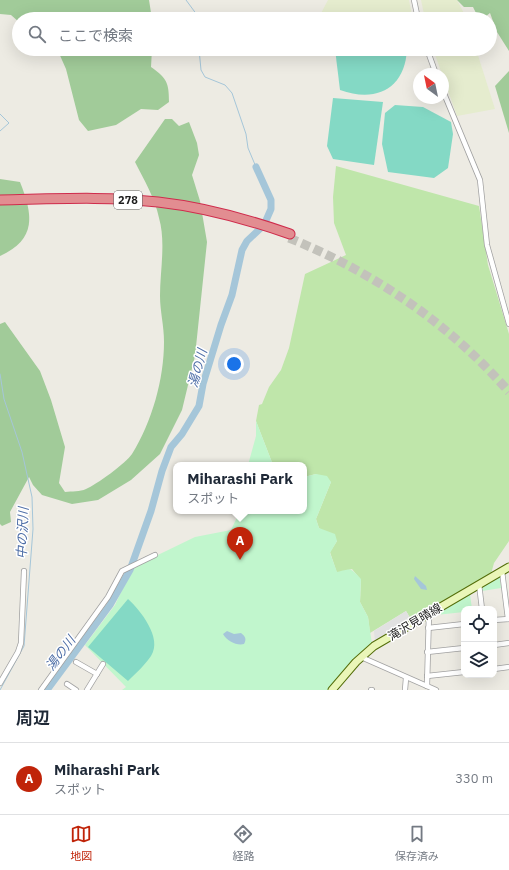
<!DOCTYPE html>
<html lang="ja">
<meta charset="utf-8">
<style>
:root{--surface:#fff;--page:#f6f6f7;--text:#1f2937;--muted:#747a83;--line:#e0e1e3;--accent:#c02409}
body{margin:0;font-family:"IBM Plex Sans","Noto Sans JP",sans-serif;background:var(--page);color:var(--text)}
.controls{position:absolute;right:12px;bottom:12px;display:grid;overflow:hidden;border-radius:8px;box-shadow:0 4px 16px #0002}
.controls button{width:36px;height:36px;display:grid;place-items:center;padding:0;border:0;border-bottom:1px solid var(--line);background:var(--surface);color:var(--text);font:20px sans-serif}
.compass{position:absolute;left:413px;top:68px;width:36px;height:36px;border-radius:50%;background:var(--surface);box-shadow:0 4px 16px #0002;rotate:327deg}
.you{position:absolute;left:234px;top:364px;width:14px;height:14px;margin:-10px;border:3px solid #fff;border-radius:50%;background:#1a73e8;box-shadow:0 0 0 6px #1a73e833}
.badge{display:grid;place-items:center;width:26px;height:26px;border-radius:50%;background:var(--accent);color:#fff;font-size:13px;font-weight:700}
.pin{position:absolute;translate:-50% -33px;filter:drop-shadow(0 1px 2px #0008)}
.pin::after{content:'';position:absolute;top:21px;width:14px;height:12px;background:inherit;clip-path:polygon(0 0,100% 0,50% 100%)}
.popup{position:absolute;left:173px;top:462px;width:134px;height:52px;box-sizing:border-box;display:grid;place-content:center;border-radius:8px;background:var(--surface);filter:drop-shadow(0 1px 3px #0005);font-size:13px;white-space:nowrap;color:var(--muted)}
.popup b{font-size:15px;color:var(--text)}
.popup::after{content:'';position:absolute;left:50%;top:100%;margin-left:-8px;border:8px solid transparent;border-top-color:var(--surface)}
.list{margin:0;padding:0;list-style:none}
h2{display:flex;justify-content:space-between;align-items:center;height:52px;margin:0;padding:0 16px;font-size:17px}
h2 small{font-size:13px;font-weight:400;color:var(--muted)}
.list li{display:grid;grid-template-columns:26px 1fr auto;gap:12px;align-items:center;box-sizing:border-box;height:72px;padding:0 16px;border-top:1px solid var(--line)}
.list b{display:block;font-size:15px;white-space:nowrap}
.list p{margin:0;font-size:13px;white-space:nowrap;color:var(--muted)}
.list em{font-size:13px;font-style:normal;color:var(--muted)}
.icon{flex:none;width:22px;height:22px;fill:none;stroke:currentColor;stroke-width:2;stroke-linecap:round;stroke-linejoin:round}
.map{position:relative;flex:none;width:509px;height:690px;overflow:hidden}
.search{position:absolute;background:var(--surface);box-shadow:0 4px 16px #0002;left:12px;right:12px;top:12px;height:44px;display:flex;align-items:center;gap:10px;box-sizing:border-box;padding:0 14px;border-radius:22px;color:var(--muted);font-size:15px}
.sheet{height:124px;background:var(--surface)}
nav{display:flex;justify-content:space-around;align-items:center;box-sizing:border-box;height:56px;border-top:1px solid var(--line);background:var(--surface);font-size:11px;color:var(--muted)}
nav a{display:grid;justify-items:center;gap:2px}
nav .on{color:var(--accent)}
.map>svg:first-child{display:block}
.farmland{fill:#e5ecce}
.grass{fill:#bfe6aa}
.forest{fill:#a1cb99}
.park{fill:#c1f6cd}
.pitch{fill:#84d9c5}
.parking{fill:#e1e1e1}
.water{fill:#a5c6d9}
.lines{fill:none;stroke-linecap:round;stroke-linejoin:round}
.stream{stroke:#a5c6d9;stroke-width:1}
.river{stroke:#a5c6d9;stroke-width:7}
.highway-tunnel{stroke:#c3c2bb;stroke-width:9;stroke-dasharray:9 4.5;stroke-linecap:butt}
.street-casing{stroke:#a1a1a1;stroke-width:6}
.secondary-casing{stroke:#546e0a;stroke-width:9}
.highway-casing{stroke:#cf2c4c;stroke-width:11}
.street{stroke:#fff;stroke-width:4.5}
.secondary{stroke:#eaf6b8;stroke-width:7}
.highway{stroke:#e28d91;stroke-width:9}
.labels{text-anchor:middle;stroke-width:3;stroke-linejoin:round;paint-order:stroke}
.shield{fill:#fff;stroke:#616161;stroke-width:1}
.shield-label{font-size:11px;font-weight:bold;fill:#1d1d1d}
.street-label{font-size:12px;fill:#1d1d1d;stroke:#fff}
.water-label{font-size:13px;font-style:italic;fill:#4e6ea7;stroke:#fff}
</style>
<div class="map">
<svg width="509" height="690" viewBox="0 0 509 690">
<rect width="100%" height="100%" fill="#edebe3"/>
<g class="farmland">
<path d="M328,0H409L412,16L410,19H318Z"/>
<path d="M421,0H457L467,19H425Z"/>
<path d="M433,49H476L495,109L457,116Z"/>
</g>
<path class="grass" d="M336,166L479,206L488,265L509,334V541L494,563L491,574L412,621L406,611L370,633L368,617L360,602L361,580L352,569L337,573L330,552L337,541L319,528L316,519L331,482L316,474L304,477V465H273L256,421L259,405L262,404L269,387L281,370L289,348L305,274L346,255L334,223L333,197Z"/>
<g class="forest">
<path d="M0,0H149L152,19H19V22L11,15L0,14Z"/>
<path d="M457,0H509V51L497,32L490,13L485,17H478L473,7H464Z"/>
<path d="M53,49H152L151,67C167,78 169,83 169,102L158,110L141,109L116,125L88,131L79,120L66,69L58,51Z"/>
<path d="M509,71V133L495,86Z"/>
<path d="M165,119H172L179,126L189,122L197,143L199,155L192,175L200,201L207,242L195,356L182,410L160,454L131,480L98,500L72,504L42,495L33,485L29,477L10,512L11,522L2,526L0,524V324L5,322L40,371L51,400L65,447L59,483L65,492C72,491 80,492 86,489C96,485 126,463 132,454C152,422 164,379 164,342C164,326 160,311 160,296C160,271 166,242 159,218C155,198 144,180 135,162Z"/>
<path d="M0,179L20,182C33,215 37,239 0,256Z"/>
</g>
<g class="park">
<path d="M256,421L273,465H248L256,436Z"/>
<path d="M316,474L327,476L331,482L316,519L319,528L335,534L337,541L330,553L337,572C353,568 350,568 361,579L360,602L368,617L372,644L352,662L329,690H122L126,687L85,645L115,605L133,567L195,537L231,530L240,511H304V477Z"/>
<path d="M500,577L501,588L482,591L483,586Z"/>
<path d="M470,594L472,609H464V612L436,615Z"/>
</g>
<g class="pitch">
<path d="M335,49H407C405,89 376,103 340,90Z"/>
<path d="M333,98L383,102L374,165L333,159L327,146Z"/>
<path d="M395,105L423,107L451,122L453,134L448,168L434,178L388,172L382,144L385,113Z"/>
<path d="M128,599C140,610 163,638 151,656C145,665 136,673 128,681L88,647Z"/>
</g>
<path class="parking" d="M406,611L412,621L375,642L374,631Z"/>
<g class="water">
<path d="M415,576L426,586L427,590L421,589L414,579Z"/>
<path d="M227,631L234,634L241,633C245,636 247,639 244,644C237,646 227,641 223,634Z"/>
</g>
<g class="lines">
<g class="stream">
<path d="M186,0L200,19"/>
<path d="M199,49L201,70L205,77L225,85L232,93L246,134L248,148L256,167"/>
<path d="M0,114L9,123L0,131"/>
<path d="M0,374L4,399L22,452L32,497L33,529L24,646L0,690"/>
</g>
<path class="river" d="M47,690L110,605L130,570L151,511L162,471L171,447L182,434L199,406L203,384L221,325L232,295L242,250L247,241L264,225L271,209V200L256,167"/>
<path class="highway-tunnel" d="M289,238C373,272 449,323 509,392"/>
<g class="street-casing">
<g id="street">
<path d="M414,0L418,19"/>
<path d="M427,49L436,74"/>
<path d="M443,91L480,180L487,245L509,324"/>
<path d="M502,571L508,619"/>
<path d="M479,584L482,609"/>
<path d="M494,620L509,619"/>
<path d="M428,628L464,624"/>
<path d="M494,645L509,643"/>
<path d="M427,652L464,648"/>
<path d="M361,657L436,690"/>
<path d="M76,662L97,674"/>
<path d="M494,669L509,667"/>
<path d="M427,676L464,672"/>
<path d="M0,683L18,652L21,643L24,571"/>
<path d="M67,684L76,690"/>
<path d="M427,686L429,613"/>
<path d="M41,690L108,597L122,571L155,555"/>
<path d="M87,690L103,664"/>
<path d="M371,690H372"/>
<path d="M405,690L406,678"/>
</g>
</g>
<g class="secondary-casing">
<path id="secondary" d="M332,690L356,662L374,646L509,567"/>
</g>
<g class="highway-casing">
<path id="highway" d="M0,200C53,199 106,196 158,202C203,207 247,219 290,234"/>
</g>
<use href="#street" class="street"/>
<use href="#secondary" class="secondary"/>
<use href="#highway" class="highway"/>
</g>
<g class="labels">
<rect class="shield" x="114" y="191" width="28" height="18" rx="3"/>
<g class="shield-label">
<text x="128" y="204">278</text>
</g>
<g class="street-label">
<text transform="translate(415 622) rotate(-31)" y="4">滝沢見晴線</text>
</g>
<g class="water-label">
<text transform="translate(197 368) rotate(-75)" y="5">湯の川</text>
<text transform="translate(22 533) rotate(-88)" y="5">中の沢川</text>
<text transform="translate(60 653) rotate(-53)" y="5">湯の川</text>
</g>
</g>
</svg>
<div class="controls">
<button><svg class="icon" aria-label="locate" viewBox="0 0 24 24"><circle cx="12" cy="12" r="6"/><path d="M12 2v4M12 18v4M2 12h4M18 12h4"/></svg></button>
<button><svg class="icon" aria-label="layers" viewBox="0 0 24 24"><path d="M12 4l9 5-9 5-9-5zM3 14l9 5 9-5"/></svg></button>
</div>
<svg class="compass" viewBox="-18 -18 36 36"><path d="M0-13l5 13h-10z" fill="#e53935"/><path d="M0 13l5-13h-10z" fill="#747a83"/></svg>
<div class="you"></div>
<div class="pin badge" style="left:240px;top:560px">A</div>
<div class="popup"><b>Miharashi Park</b>スポット</div>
<div class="search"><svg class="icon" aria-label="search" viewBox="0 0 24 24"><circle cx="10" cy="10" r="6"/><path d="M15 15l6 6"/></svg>ここで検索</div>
</div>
<section class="sheet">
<h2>周辺<small></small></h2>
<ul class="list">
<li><span class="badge">A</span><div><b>Miharashi Park</b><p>スポット</p></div><em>330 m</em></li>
</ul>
</section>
<nav>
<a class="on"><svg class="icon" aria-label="map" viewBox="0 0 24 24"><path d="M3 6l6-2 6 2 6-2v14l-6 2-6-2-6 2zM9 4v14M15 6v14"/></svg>地図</a>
<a><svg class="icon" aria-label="directions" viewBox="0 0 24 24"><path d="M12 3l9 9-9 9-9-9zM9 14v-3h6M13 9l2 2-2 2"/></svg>経路</a>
<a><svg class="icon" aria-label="saved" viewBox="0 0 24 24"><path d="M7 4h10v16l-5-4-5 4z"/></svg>保存済み</a>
</nav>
